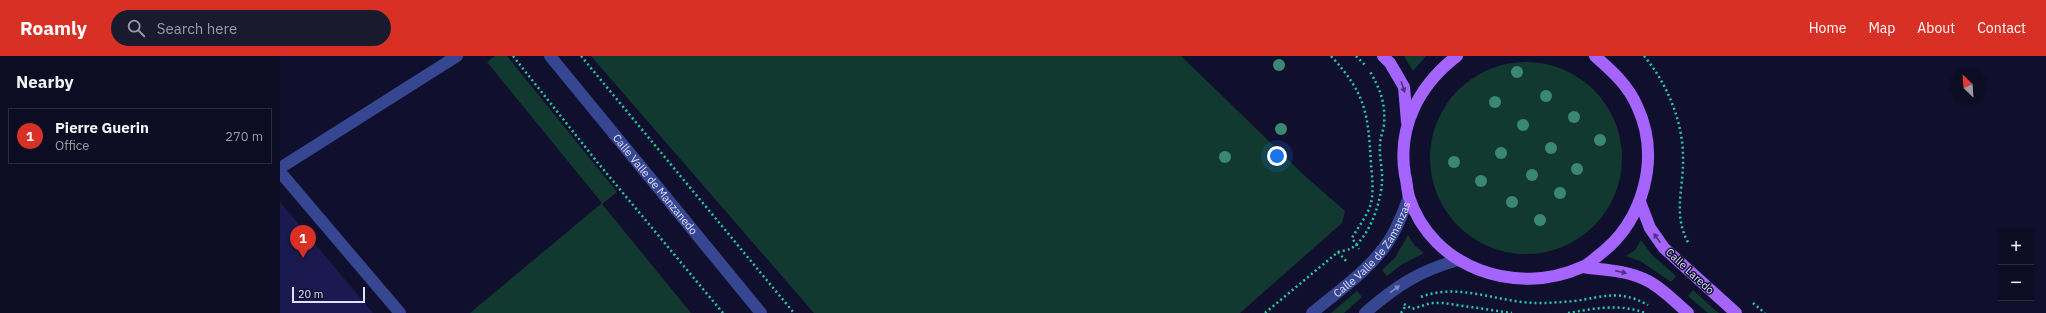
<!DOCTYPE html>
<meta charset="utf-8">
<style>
:root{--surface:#0c0c22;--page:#1a1a2f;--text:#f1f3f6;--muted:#9a9ba5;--line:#2c2c40;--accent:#d93025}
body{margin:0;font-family:"IBM Plex Sans",sans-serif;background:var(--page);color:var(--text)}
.controls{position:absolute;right:12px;bottom:12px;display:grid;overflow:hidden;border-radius:0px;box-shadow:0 1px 3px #0004}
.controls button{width:36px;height:36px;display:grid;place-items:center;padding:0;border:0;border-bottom:1px solid var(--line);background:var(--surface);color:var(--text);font:20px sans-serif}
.compass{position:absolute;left:1670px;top:12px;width:36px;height:36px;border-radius:50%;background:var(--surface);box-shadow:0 1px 3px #0004;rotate:335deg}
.scale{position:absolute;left:12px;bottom:10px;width:73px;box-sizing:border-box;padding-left:4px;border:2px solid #dde0ff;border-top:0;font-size:11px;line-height:14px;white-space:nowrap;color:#dde0ff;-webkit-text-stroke:3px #10102e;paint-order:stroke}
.you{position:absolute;left:997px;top:100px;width:14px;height:14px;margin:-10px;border:3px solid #fff;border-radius:50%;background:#1a73e8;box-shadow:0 0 0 6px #1a73e833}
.badge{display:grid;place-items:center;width:26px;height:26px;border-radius:50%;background:var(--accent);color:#fff;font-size:13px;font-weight:700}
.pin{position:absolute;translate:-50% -33px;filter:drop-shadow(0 1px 2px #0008)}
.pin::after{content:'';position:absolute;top:21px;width:14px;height:12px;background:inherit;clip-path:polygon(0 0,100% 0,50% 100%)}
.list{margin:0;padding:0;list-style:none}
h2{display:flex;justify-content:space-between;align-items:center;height:52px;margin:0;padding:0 16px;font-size:17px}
h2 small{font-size:13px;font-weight:400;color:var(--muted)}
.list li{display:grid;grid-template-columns:26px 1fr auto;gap:12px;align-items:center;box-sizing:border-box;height:56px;margin:0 8px 8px;padding:0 8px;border:1px solid var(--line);border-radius:0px}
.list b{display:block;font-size:15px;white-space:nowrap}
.list p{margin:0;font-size:13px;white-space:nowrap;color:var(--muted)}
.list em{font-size:13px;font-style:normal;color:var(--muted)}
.icon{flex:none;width:22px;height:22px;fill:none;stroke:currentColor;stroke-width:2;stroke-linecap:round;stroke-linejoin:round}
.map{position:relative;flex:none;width:1766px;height:257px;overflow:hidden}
header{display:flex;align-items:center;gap:24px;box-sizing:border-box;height:56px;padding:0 20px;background:var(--accent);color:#fff}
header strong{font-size:19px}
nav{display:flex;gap:22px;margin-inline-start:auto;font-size:14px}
.search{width:280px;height:36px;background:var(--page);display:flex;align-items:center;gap:10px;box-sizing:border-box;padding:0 14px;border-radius:22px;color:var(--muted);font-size:15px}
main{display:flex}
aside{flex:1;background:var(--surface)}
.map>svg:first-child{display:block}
.green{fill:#123930}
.building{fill:#1a1a51}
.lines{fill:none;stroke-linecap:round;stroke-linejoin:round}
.path{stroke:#26ca9f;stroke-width:2.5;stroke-dasharray:2 3;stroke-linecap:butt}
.minor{stroke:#374691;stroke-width:12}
.major{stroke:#a664ff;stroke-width:12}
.tree{fill:#3a8873}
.oneway{fill:#4c3282}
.oneway2{fill:#828bc2}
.labels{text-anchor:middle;stroke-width:3;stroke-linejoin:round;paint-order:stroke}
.street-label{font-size:11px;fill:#dde0ff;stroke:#10102e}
</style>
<header>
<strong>Roamly</strong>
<div class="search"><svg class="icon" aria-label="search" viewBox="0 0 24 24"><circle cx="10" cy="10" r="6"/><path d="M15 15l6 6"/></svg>Search here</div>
<nav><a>Home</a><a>Map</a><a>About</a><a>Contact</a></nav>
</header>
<main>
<aside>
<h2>Nearby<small></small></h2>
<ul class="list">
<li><span class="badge">1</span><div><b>Pierre Guerin</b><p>Office</p></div><em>270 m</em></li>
</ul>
</aside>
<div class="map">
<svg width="1766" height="257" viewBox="0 0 1766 257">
<rect width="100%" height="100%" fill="#10102e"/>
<g class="green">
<path d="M215,0H227L337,136L322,148L411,257H190L322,147L207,6Z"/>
<path d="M311,0H901L1025,120L1065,155L1062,167L960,257H534Z"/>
<path d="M1124,0H1146L1133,15Z"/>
<circle cx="1246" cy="102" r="96"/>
<path d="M1128,179L1135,190L1144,197L1121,209L1107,220L1102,214L1115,202Z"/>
<path d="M1361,184L1372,199L1396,220L1391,226L1362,206L1346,200L1355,194Z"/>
<path d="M1413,234L1435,254L1439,257H1428L1408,240Z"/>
<path d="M1077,235L1082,241L1064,257H1051Z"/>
</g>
<path class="building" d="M0,146L93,257H0Z"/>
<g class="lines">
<g class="path">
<path d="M233,0L318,107L443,257"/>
<path d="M301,0L514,257"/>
<path d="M1051,0C1086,38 1088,57 1091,108C1092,121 1094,134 1091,147C1088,159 1078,171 1072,182L1079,193"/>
<path d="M1076,0L1086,10"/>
<path d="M1364,0C1387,27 1403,66 1403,101C1404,132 1392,159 1409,188"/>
<path d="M1058,196L1067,206"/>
<path d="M1141,241C1179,226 1219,247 1258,247C1270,247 1282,246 1294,245C1324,241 1339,233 1368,249"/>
<path d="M1473,247L1485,257"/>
<path d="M1124,248L1132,253L1151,247H1163L1232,257"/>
<path d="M985,257L1058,196C1062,195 1067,194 1070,193C1089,183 1101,146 1102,126C1103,114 1099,102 1100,89C1100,82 1103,76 1104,69C1106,48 1100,32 1089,14"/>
<path d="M1121,257L1125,251"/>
<path d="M1288,257C1313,253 1340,247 1365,257"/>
</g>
<g class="minor">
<path id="s1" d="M270,0L481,257"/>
<path d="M0,112L177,0"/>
<path d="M0,116L120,257"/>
<path id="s2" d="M1032,257C1056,237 1084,218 1103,193C1115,178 1122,159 1129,141"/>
<path d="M1085,257C1116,230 1139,215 1178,204"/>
</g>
<g class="major">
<path d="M1103,0L1110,7L1124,31L1127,66"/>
<path d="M1177,0C1139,29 1117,71 1125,119C1127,126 1127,134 1129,141C1152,212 1236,241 1302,211C1308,209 1314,203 1319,199C1364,165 1381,101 1357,50C1348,29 1332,15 1315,0"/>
<path d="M1360,146L1370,172L1384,192L1456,257"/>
<path d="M1303,211C1323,214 1345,214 1364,223C1380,230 1394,245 1408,257"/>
</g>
</g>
<g class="tree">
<circle cx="999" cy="9" r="6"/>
<circle cx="1237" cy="16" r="6"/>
<circle cx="1266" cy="40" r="6"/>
<circle cx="1215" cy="46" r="6"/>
<circle cx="1294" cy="61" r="6"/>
<circle cx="1243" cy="69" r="6"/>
<circle cx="1001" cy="73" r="6"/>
<circle cx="1320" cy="84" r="6"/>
<circle cx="1271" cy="92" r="6"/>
<circle cx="1221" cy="97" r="6"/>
<circle cx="945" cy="101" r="6"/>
<circle cx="1174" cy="106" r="6"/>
<circle cx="1297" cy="113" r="6"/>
<circle cx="1252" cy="119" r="6"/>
<circle cx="1201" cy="125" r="6"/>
<circle cx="1280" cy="137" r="6"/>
<circle cx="1232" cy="146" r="6"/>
<circle cx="1260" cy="164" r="6"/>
</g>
<defs><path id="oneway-solid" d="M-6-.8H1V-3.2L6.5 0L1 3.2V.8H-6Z"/></defs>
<g class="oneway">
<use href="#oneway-solid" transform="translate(1123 31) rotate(72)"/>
<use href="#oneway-solid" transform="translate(1377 182) rotate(-125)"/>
<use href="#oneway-solid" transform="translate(1341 216) rotate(13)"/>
</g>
<use class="oneway2" href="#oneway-solid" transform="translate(1115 233) rotate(-36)"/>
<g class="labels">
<g class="street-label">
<text dy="4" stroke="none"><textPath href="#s1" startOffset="166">Calle Valle de Manzanedo</textPath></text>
<text dy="4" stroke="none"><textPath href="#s2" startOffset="89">Calle Valle de Zamanzas</textPath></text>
<text transform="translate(1410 215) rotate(43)" y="4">Calle Laredo</text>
</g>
</g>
</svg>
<div class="controls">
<button>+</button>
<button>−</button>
</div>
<svg class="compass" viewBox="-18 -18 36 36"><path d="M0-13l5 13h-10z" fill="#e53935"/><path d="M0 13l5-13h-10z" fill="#9a9ba5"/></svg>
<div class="scale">20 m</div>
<div class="you"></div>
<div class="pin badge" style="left:23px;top:202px">1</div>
</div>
</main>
